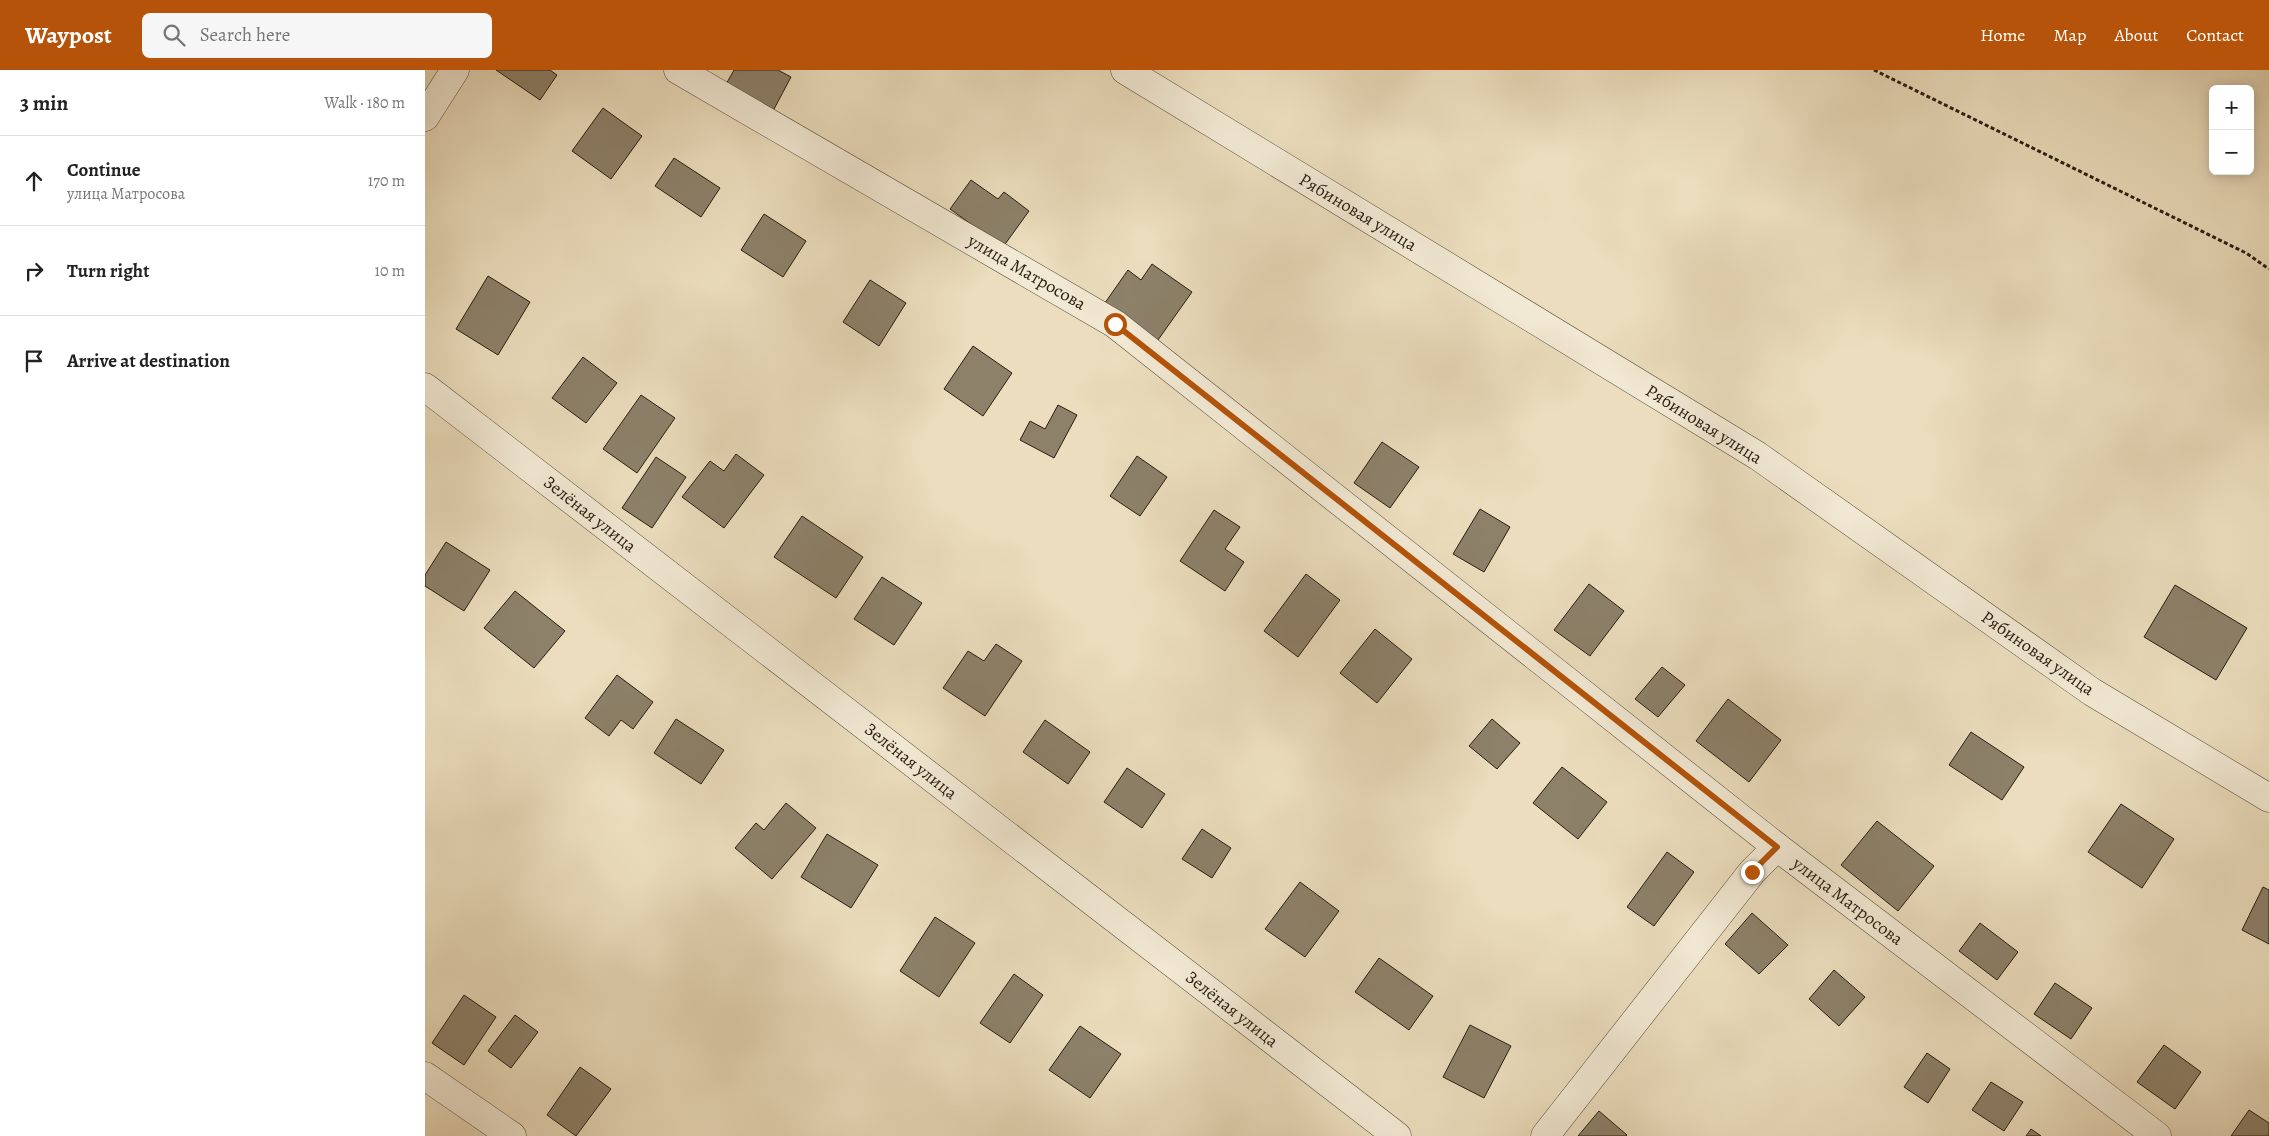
<!DOCTYPE html>
<meta charset="utf-8">
<style>
:root{--surface:#fff;--page:#f6f6f6;--text:#222;--muted:#767676;--line:#e0e0e0;--accent:#b45309}
body{margin:0;font-family:Alegreya,serif;background:var(--page);color:var(--text)}
.controls{position:absolute;right:15px;top:15px;display:grid;overflow:hidden;border-radius:8px;box-shadow:0 2px 12px #0003}
.controls button{width:45px;height:45px;display:grid;place-items:center;padding:0;border:0;border-bottom:1px solid var(--line);background:var(--surface);color:var(--text);font:25px sans-serif}
.stop{position:absolute;width:15px;height:15px;margin:-11px;border:4px solid #b45309;border-radius:50%;background:#fff}
.stop.end{background:#b45309;border-color:#fff;box-shadow:0 1px 5px #0008}
.list{margin:0;padding:0;list-style:none}
h2{display:flex;justify-content:space-between;align-items:center;height:65px;margin:0;padding:0 20px;font-size:21px}
h2 small{font-size:16px;font-weight:400;color:var(--muted)}
.list li{display:grid;grid-template-columns:32px 1fr auto;gap:15px;align-items:center;box-sizing:border-box;height:90px;padding:0 20px;border-top:1px solid var(--line)}
.list b{display:block;font-size:19px;white-space:nowrap}
.list p{margin:0;font-size:16px;white-space:nowrap;color:var(--muted)}
.list em{font-size:16px;font-style:normal;color:var(--muted)}
.icon{flex:none;width:28px;height:28px;fill:none;stroke:currentColor;stroke-width:2;stroke-linecap:round;stroke-linejoin:round}
.map{position:relative;flex:none;width:1844px;height:1066px;overflow:hidden}
header{display:flex;align-items:center;gap:30px;box-sizing:border-box;height:70px;padding:0 25px;background:var(--accent);color:#fff}
header strong{font-size:24px}
nav{display:flex;gap:28px;margin-inline-start:auto;font-size:18px}
.search{width:350px;height:45px;background:var(--page);display:flex;align-items:center;gap:12px;box-sizing:border-box;padding:0 18px;border-radius:8px;color:var(--muted);font-size:19px}
main{display:flex}
aside{flex:1;background:var(--surface)}
.map>svg:first-child{display:block}
.building{fill:#8d816a;stroke:#281e10}
.lines{fill:none;stroke-linecap:round;stroke-linejoin:round}
.street-casing{stroke:#594e3b;stroke-width:29}
.path{stroke:#281e10;stroke-width:3;stroke-dasharray:4 2.5;stroke-linecap:butt}
.street{stroke:#f2e9d4;stroke-width:28}
.route{stroke:#b45309;stroke-width:6}
.labels{text-anchor:middle;stroke-width:4.5;stroke-linejoin:round;paint-order:stroke}
.street-label{font-size:18px;fill:#281e10;stroke:#f2e9d4}
</style>
<header>
<strong>Waypost</strong>
<div class="search"><svg class="icon" aria-label="search" viewBox="0 0 24 24"><circle cx="10" cy="10" r="6"/><path d="M15 15l6 6"/></svg>Search here</div>
<nav><a>Home</a><a>Map</a><a>About</a><a>Contact</a></nav>
</header>
<main>
<aside>
<h2>3 min<small>Walk · 180 m</small></h2>
<ul class="list">
<li><svg class="icon" aria-label="ahead" viewBox="0 0 24 24"><path d="M12 20V5M6 11l6-6 6 6"/></svg><div><b>Continue</b><p>улица Матросова</p></div><em>170 m</em></li>
<li><svg class="icon" aria-label="right" viewBox="0 0 24 24"><path d="M7 20v-9h11M14 6l5 5-5 5"/></svg><div><b>Turn right</b></div><em>10 m</em></li>
<li><svg class="icon" aria-label="arrive" viewBox="0 0 24 24"><path d="M6 21V4h12l-3 4 3 4H6"/></svg><div><b>Arrive at destination</b></div></li>
</ul>
</aside>
<div class="map">
<svg width="1844" height="1066" viewBox="0 0 1844 1066">
<rect width="100%" height="100%" fill="#ebddbd"/>
<filter id="stains"><feTurbulence type="fractalNoise" baseFrequency=".004" numOctaves="4"/><feColorMatrix values="0 0 0 0 .2 0 0 0 0 .09 0 0 0 0 .02 0 0 0 .5 -.17"/></filter>
<radialGradient id="worn" r=".72"><stop offset=".6" stop-color="#630" stop-opacity="0"/><stop offset="1" stop-color="#630" stop-opacity=".3"/></radialGradient>
<g class="building">
<path d="M71,0H125L132,5L115,30Z"/>
<path d="M309,0H353L366,7L348,41L300,16Z"/>
<path d="M178,38L217,66L186,109L147,81Z"/>
<path d="M249,88L295,118L276,147L230,116Z"/>
<path d="M546,110L573,129L579,122L604,141L578,177L525,139Z"/>
<path d="M339,144L381,171L358,207L316,180Z"/>
<path d="M727,194L767,222L728,277L675,240L703,200L716,210Z"/>
<path d="M63,206L105,232L73,285L31,259Z"/>
<path d="M445,210L481,233L454,276L418,252Z"/>
<path d="M548,276L587,303L558,346L519,319Z"/>
<path d="M158,287L192,313L161,353L127,328Z"/>
<path d="M216,325L250,348L212,403L178,379Z"/>
<path d="M633,335L652,345L629,388L595,370L605,351L620,359Z"/>
<path d="M957,372L994,397L965,438L929,413Z"/>
<path d="M311,384L339,405L299,458L257,427L285,391L299,401Z"/>
<path d="M712,386L742,407L715,446L685,426Z"/>
<path d="M231,387L261,407L227,458L197,438Z"/>
<path d="M1055,439L1085,457L1059,502L1028,484Z"/>
<path d="M789,440L815,457L800,479L819,492L800,521L755,491Z"/>
<path d="M377,446L438,487L411,528L349,487Z"/>
<path d="M21,472L65,500L39,541L0,516V505Z"/>
<path d="M881,504L915,530L873,587L839,561Z"/>
<path d="M457,507L497,533L469,575L429,549Z"/>
<path d="M1164,514L1199,541L1165,586L1129,560Z"/>
<path d="M1750,515L1822,558L1791,610L1719,567Z"/>
<path d="M90,521L140,561L109,598L59,558Z"/>
<path d="M950,559L987,589L952,633L915,603Z"/>
<path d="M571,574L597,591L560,646L518,618L543,581L559,591Z"/>
<path d="M1237,597L1260,615L1233,647L1210,629Z"/>
<path d="M192,605L228,632L208,659L196,650L184,666L160,648Z"/>
<path d="M1303,629L1356,670L1324,712L1271,671Z"/>
<path d="M251,649L299,680L276,714L229,683Z"/>
<path d="M1067,649L1095,673L1072,699L1044,676Z"/>
<path d="M620,650L665,682L643,714L598,682Z"/>
<path d="M1546,662L1599,697L1577,730L1524,695Z"/>
<path d="M1137,697L1182,732L1153,769L1108,733Z"/>
<path d="M702,698L740,724L717,758L679,732Z"/>
<path d="M361,733L391,758L347,809L310,778L331,753L339,760Z"/>
<path d="M1696,734L1749,769L1717,818L1663,782Z"/>
<path d="M1452,751L1509,796L1473,841L1416,795Z"/>
<path d="M777,759L806,778L787,808L757,789Z"/>
<path d="M402,764L453,795L426,838L376,807Z"/>
<path d="M1242,782L1269,802L1229,856L1202,837Z"/>
<path d="M875,812L914,841L880,887L840,859Z"/>
<path d="M1838,817L1844,820V874L1817,860Z"/>
<path d="M1327,843L1363,875L1334,904L1300,874Z"/>
<path d="M510,847L550,873L514,927L475,901Z"/>
<path d="M1555,853L1593,882L1572,910L1534,881Z"/>
<path d="M954,888L1008,926L984,960L930,922Z"/>
<path d="M1409,900L1440,927L1414,956L1384,929Z"/>
<path d="M589,904L618,925L585,973L555,953Z"/>
<path d="M1630,913L1667,938L1646,969L1609,944Z"/>
<path d="M39,925L71,947L39,995L7,973Z"/>
<path d="M90,945L113,962L86,998L63,981Z"/>
<path d="M1045,955L1086,976L1059,1028L1018,1007Z"/>
<path d="M655,956L696,984L665,1028L624,1000Z"/>
<path d="M1739,975L1776,1002L1750,1039L1712,1012Z"/>
<path d="M1502,983L1525,999L1503,1033L1479,1017Z"/>
<path d="M155,997L186,1019L151,1066L122,1045Z"/>
<path d="M1566,1012L1598,1032L1579,1061L1547,1040Z"/>
<path d="M1824,1040L1844,1053V1066H1806Z"/>
<path d="M1174,1041L1202,1065L1201,1066H1153Z"/>
<path d="M1606,1059L1616,1066H1601Z"/>
</g>
<g class="lines">
<g class="street-casing">
<g id="street">
<path d="M253,0L690,254L1352,777L1732,1066"/>
<path d="M700,0L1333,386L1667,622L1844,728"/>
<path d="M0,47L30,0"/>
<path d="M0,317L972,1066"/>
<path d="M0,1006L87,1066"/>
<path d="M1120,1066L1327,802L1352,777"/>
</g>
</g>
<path class="path" d="M1449,0L1821,183L1844,199"/>
<use href="#street" class="street"/>
</g>
<g class="lines">
<path class="route" d="M690,254L1352,777L1327,802"/>
</g>
<g class="labels">
<g class="street-label">
<text transform="translate(933 142) rotate(31)" y="6">Рябиновая улица</text>
<text transform="translate(602 202) rotate(30)" y="6">улица Матросова</text>
<text transform="translate(1279 354) rotate(32)" y="6">Рябиновая улица</text>
<text transform="translate(165 444) rotate(38)" y="6">Зелёная улица</text>
<text transform="translate(1613 583) rotate(35)" y="6">Рябиновая улица</text>
<text transform="translate(486 691) rotate(38)" y="6">Зелёная улица</text>
<text transform="translate(1423 831) rotate(37)" y="6">улица Матросова</text>
<text transform="translate(807 939) rotate(38)" y="6">Зелёная улица</text>
</g>
</g>
<rect width="100%" height="100%" filter="url(#stains)"/>
<rect width="100%" height="100%" fill="url(#worn)"/>
</svg>
<div class="controls">
<button>+</button>
<button>−</button>
</div>
<div class="stop" style="left:690px;top:254px"></div>
<div class="stop end" style="left:1327px;top:802px"></div>
</div>
</main>
